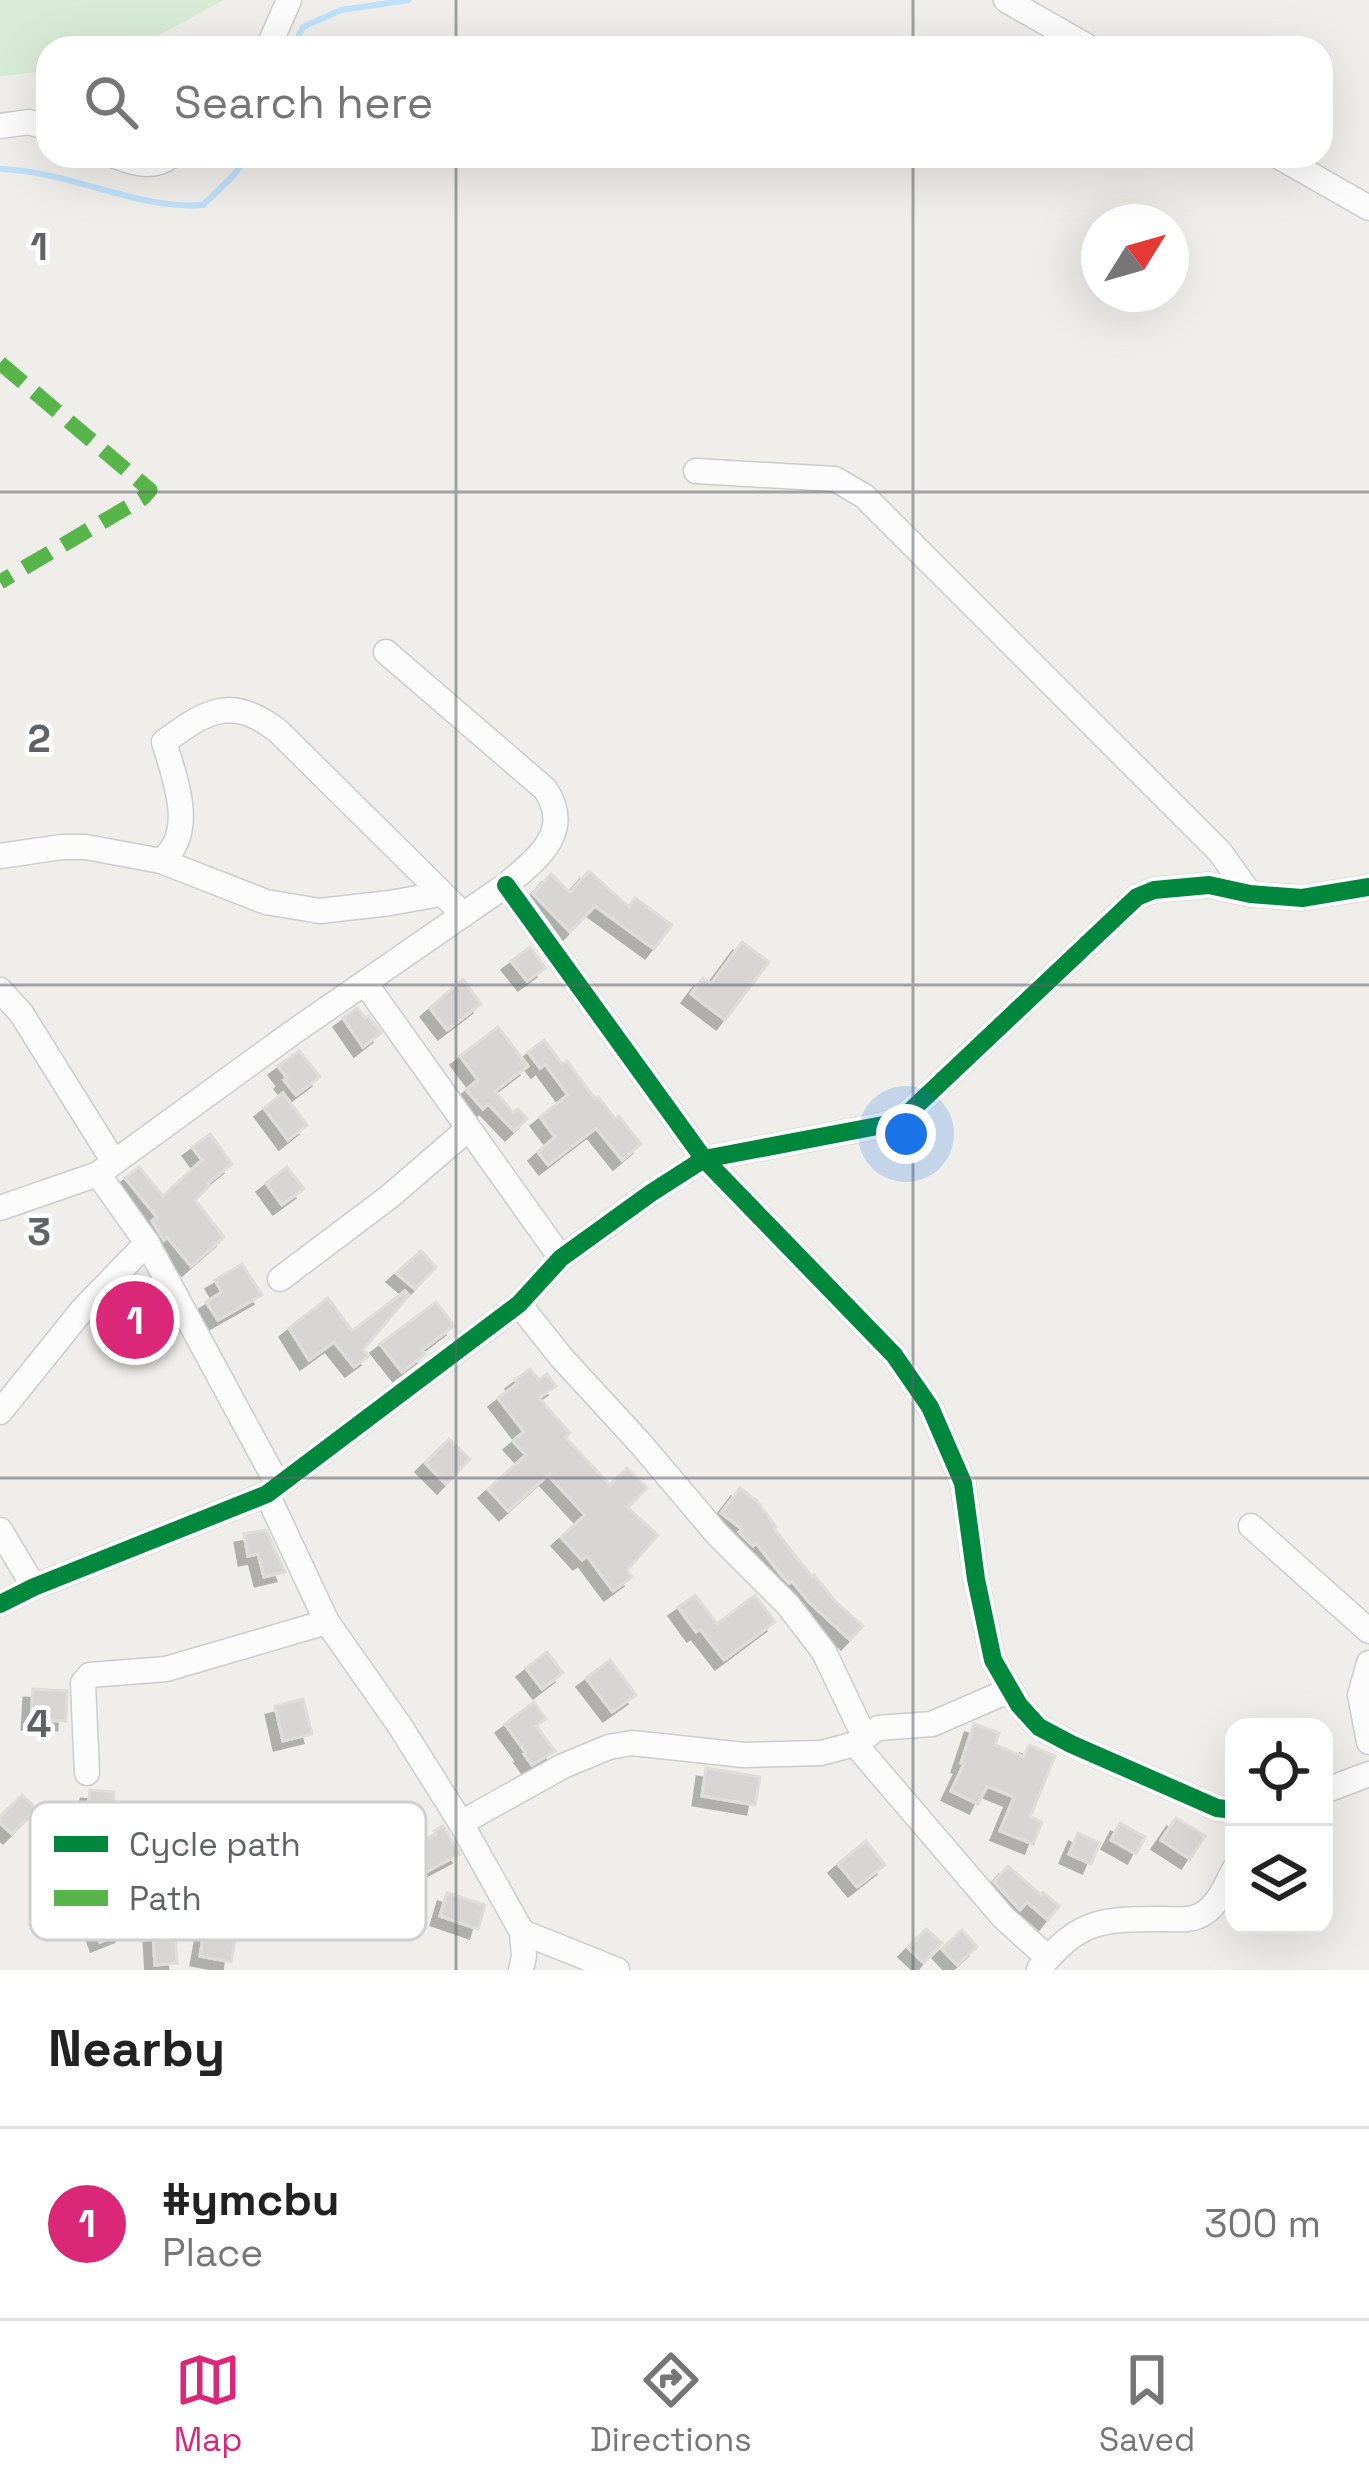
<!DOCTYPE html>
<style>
:root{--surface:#fff;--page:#f2f2f2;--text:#222;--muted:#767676;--line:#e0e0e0;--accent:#db2777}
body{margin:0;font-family:"Space Grotesk",sans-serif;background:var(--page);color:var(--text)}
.controls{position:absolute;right:36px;bottom:36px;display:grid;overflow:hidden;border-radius:24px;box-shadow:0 12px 48px #0002}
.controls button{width:108px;height:108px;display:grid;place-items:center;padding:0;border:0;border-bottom:3px solid var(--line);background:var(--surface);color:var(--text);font:60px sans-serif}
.compass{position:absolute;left:1081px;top:204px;width:108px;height:108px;border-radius:50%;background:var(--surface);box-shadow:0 12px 48px #0002;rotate:53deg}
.you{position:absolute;left:906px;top:1134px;width:42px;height:42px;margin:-30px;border:9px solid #fff;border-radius:50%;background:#1a73e8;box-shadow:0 0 0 18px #1a73e833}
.badge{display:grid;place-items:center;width:78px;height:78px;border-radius:50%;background:var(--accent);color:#fff;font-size:39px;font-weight:700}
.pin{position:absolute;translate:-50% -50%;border:6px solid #fff;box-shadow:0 3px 12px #0006}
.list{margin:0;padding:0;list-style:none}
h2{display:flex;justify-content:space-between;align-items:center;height:156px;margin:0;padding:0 48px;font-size:51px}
h2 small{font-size:39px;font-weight:400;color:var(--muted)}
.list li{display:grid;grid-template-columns:78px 1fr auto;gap:36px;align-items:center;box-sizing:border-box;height:192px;padding:0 48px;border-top:3px solid var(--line)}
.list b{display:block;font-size:45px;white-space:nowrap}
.list p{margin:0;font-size:39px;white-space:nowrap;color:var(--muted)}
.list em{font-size:39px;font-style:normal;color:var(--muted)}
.icon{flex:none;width:66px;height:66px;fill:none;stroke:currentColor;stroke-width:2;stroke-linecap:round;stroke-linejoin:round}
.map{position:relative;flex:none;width:1369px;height:1970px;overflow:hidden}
.search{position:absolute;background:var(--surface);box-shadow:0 12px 48px #0002;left:36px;right:36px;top:36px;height:132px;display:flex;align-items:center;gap:30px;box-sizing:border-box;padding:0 42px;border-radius:36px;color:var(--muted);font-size:45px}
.sheet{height:348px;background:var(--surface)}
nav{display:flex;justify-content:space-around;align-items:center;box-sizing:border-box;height:168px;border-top:3px solid var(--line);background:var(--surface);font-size:33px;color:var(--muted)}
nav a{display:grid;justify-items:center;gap:6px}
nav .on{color:var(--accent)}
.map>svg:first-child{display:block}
.green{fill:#d8ebd6}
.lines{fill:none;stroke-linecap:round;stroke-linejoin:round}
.stream{stroke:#bfe0f9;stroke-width:6}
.building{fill:#d6d5d3;stroke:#deddd9;stroke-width:3;filter:url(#shadow)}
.minor-casing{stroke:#cbcccc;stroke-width:27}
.minor{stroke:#fdfcfc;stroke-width:24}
.quiet{stroke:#58b549;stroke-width:15;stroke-dasharray:30 15;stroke-linecap:butt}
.cycleway-casing{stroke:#fff;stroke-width:26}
.cycleway{stroke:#00873e;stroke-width:18}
.grid{fill:none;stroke:#5f6368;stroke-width:3;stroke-opacity:0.55}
.key{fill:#fff;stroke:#cfd0d2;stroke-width:3}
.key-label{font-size:33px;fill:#5f6368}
.grid-label{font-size:39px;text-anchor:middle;font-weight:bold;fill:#5f6368;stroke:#fff;stroke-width:9;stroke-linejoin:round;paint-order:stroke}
</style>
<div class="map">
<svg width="1369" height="1970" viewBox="0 0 1369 1970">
<defs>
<filter id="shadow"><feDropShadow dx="-9" dy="9" stdDeviation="0" flood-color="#0004"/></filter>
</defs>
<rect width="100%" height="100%" fill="#efeeea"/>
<path class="green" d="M0,0H224L135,48H48V71L0,76Z"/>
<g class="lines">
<g class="stream">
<path d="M293,48L303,27L341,10L409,0"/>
<path d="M0,169C71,171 136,210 203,205L233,176L248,156"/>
</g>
</g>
<g class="building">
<path d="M589,871L629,907L635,898L672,925L654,949L595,906L570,932L533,894L551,874L570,893Z"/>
<path d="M742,942L769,962L725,1020L691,994L703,978L711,984Z"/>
<path d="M530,947L545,968L527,981L511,961Z"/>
<path d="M463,979L481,1004L447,1030L430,1008Z"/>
<path d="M357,1008L365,1018L368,1016L381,1033L363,1047L343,1018Z"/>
<path d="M498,1027L528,1066L495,1091L513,1113L518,1109L527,1119L514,1131L488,1104L483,1109L466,1090L478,1080L460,1056Z"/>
<path d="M544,1040L562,1064L567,1061L595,1099L598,1097L615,1119L619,1116L641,1144L622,1160L596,1128L548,1165L538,1152L555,1137L540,1117L568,1095L545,1064L540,1068L528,1052Z"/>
<path d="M299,1051L320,1077L296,1095L284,1080L287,1078L278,1066Z"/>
<path d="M283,1093L307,1125L288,1140L264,1108Z"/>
<path d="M210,1134L232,1164L208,1183L210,1185L195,1200L224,1237L191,1266L167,1237L164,1240L152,1221L157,1217L125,1178L139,1167L163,1196L202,1160L192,1147Z"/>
<path d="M287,1167L304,1189L282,1205L266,1183Z"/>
<path d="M421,1251L436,1267L415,1289L396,1273Z"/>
<path d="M242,1264L262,1295L218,1320L206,1302L222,1292L215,1280Z"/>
<path d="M405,1291L409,1295L363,1350L369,1356L354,1367L334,1342L309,1360L289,1328L328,1298L352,1331Z"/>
<path d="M436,1302L454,1326L422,1350L425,1354L402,1372L380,1344Z"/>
<path d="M122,1311L138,1334L121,1347L103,1326Z"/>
<path d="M530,1369L539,1380L547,1374L556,1386L539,1398L570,1433L565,1437L610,1485L627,1468L647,1488L627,1507L658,1535L627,1570L632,1577L613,1591L587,1556L582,1560L561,1537L585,1515L548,1475L508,1511L488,1489L526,1455L513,1441L524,1432L498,1398L518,1383L515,1380Z"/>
<path d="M449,1439L470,1459L446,1484L425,1463Z"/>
<path d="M740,1488L757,1501L776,1527L774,1529L812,1577L814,1575L835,1601L863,1626L850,1640L809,1602L792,1581L789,1583L782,1576L756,1543L753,1546L739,1532L742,1529L721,1513Z"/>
<path d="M266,1530L285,1572L264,1577L258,1554L248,1556L244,1534Z"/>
<path d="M695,1595L717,1624L755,1595L775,1622L724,1660L700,1629L696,1632L678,1607Z"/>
<path d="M547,1652L563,1673L542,1689L526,1668Z"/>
<path d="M610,1660L636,1695L612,1712L586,1678Z"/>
<path d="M33,1689L67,1691L66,1721L31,1720Z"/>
<path d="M303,1699L312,1734L283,1741L275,1706Z"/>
<path d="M534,1702L546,1719L536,1726L555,1751L532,1765L524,1754L526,1753L505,1724Z"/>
<path d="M974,1724L999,1733L995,1745L1024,1757L1029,1745L1055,1756L1030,1817L1042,1822L1033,1844L1000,1831L1014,1797L987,1786L978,1804L951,1791L964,1764L961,1763Z"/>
<path d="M706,1768L760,1777L755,1805L702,1796Z"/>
<path d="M90,1790L114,1792L110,1841L86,1839Z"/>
<path d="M22,1795L37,1809L12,1834L0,1823V1817Z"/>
<path d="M1176,1818L1205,1836L1190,1859L1161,1840Z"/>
<path d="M1120,1823L1145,1837L1136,1854L1111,1840Z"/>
<path d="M443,1826L460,1854L409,1881L391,1847L404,1840L409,1849L436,1834L434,1831Z"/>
<path d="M1078,1833L1100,1843L1091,1864L1069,1854Z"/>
<path d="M866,1841L885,1865L857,1887L838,1864Z"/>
<path d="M1008,1866L1041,1895L1043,1892L1059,1906L1048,1920L1027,1902L1020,1910L994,1882Z"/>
<path d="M447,1893L485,1905L478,1929L440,1916Z"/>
<path d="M115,1911L123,1933L100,1942L92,1920Z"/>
<path d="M926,1929L942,1943L924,1963L908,1948Z"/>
<path d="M962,1930L977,1947L957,1965L942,1949Z"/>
<path d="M175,1932L177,1963L155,1965L153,1934Z"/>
<path d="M204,1933L235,1939L231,1962L200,1956Z"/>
</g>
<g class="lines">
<g class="minor-casing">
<g id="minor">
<path d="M1006,0L1090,48"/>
<path d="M268,48L289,0"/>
<path d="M0,126L29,122L48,128"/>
<path d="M115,156C136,164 152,169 171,156"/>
<path d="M1278,156L1369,208"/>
<path d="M696,471L835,479L864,496L1220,852L1250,894"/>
<path d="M0,856L62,847H86L161,861L266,902L320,911L390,903L440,894"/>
<path d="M161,861C197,833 175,779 164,742C205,712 231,694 278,731L463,914"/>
<path d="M506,885L704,1159L894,1355L930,1407L963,1483L976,1579L993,1660L1019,1705L1039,1727L1071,1744L1217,1808L1234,1810"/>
<path d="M365,983L561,1258"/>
<path d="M0,990L21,1013L114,1162"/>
<path d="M98,1174L147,1243L278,1485"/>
<path d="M0,1208L98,1174L292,1033L506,885C537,859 574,832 545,789L386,652"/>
<path d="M280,1279L389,1197L468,1129"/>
<path d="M519,1304L561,1357L640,1443L717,1534L788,1605L824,1652L864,1736"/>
<path d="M0,1412L83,1309L147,1243"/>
<path d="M267,1494L327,1622L400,1726L461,1823L563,1766L609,1747L632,1743L744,1755L821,1753L855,1744L878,1728L932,1724L1010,1690"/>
<path d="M1251,1526L1369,1631"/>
<path d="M0,1530L34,1587"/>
<path d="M0,1604L34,1587L267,1494L519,1304L561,1258L651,1193L704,1159L883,1125L902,1119L1137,897L1154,890L1209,885L1250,894L1302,898L1369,887"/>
<path d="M1369,1663L1360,1695L1369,1742"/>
<path d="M855,1744L1003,1917L1048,1958"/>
<path d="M87,1773L83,1683L90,1675L166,1669L327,1622"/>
<path d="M1324,1791L1369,1774"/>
<path d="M461,1823L522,1932L524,1956L521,1970"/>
<path d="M522,1932L617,1970"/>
<path d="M1039,1969C1080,1919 1102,1919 1164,1919C1176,1919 1191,1921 1201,1915C1218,1906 1226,1885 1234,1870"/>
</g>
</g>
<use href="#minor" class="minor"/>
<path class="quiet" d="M0,363L150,490L143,498L0,582"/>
<g class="cycleway-casing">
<g id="cycleway">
<path d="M506,885L704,1159L894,1355L930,1407L963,1483L976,1579L993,1660L1019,1705L1039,1727L1071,1744L1217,1808L1234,1810"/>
<path d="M0,1604L34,1587L267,1494L519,1304L561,1258L651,1193L704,1159L883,1125L902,1119L1137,897L1154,890L1209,885L1250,894L1302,898L1369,887"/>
</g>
</g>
<use href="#cycleway" class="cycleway"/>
</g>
<path class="grid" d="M456,0V48M913,0V48M456,156V1970M913,156V1970M0,492H1369M0,985H1369M0,1478H1369"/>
<rect x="30" y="1802" width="396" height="138" rx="18" class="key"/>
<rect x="54" y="1836" width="54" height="16" fill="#00873e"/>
<rect x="54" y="1890" width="54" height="16" fill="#58b549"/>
<g class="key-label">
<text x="129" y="1856">Cycle path</text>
<text x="129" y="1910">Path</text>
</g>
<g class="grid-label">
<text x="39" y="260">1</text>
<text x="39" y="752">2</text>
<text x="39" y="1245">3</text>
<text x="39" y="1737">4</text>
</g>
</svg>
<div class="controls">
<button><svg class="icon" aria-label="locate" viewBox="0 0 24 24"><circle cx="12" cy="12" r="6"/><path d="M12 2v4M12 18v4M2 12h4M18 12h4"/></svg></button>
<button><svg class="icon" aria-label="layers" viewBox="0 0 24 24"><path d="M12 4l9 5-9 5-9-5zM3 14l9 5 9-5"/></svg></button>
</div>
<svg class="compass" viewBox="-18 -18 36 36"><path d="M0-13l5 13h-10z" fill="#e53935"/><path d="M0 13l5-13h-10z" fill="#767676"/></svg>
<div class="you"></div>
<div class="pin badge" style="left:135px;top:1320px">1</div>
<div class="search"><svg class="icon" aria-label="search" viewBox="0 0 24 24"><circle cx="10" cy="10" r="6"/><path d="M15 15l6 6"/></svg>Search here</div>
</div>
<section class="sheet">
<h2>Nearby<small></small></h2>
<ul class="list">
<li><span class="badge">1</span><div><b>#ymcbu</b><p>Place</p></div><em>300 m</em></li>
</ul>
</section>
<nav>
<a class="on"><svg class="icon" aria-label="map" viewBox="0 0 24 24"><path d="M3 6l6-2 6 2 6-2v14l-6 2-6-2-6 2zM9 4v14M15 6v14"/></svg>Map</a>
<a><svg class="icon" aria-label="directions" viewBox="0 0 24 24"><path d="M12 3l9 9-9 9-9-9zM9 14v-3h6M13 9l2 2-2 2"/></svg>Directions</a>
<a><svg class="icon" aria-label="saved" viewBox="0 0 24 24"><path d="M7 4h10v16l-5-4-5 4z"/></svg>Saved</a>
</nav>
